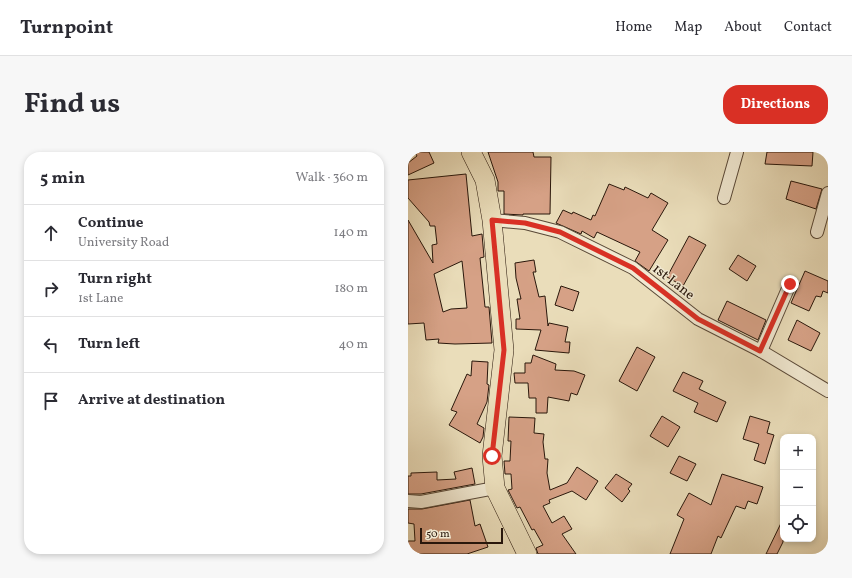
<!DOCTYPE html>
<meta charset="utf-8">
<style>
:root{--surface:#fff;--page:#f7f7f7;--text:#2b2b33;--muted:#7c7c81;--line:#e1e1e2;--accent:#d93025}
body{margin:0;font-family:Vollkorn,serif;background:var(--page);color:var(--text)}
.controls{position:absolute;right:12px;bottom:12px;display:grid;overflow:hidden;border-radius:8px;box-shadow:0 2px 6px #0003}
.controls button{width:36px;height:36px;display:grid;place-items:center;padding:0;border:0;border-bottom:1px solid var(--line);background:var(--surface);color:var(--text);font:20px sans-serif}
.scale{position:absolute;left:12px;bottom:10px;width:83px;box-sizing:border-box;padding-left:4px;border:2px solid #29170b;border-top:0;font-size:11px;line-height:14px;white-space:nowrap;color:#29170b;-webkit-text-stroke:3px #f1e9d2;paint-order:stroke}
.stop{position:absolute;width:12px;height:12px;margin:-9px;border:3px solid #d93025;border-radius:50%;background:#fff}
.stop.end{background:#d93025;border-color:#fff;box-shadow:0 1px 4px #0008}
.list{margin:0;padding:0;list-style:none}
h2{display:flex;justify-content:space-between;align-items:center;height:52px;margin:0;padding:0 16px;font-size:17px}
h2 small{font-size:13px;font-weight:400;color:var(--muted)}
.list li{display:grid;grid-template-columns:26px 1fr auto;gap:12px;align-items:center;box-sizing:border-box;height:56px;padding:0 16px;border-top:1px solid var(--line)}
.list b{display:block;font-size:15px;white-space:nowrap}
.list p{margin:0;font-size:13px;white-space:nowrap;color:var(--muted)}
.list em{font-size:13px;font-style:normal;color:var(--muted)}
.icon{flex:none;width:22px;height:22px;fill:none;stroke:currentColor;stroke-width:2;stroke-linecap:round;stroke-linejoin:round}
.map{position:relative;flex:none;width:420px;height:402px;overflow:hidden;border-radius:16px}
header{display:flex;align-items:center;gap:24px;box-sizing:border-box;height:56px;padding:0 20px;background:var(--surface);border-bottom:1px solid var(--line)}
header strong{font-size:19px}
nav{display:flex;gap:22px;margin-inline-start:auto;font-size:14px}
.intro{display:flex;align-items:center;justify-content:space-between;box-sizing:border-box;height:96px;padding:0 24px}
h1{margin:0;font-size:28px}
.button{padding:10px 18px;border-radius:16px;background:var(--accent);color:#fff;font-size:14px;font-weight:700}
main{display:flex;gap:24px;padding:0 24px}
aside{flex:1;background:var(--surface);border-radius:16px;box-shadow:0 2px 6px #0003}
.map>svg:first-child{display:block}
.building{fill:#d6a186;stroke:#29170b;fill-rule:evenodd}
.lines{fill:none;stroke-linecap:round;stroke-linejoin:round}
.street-casing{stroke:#594837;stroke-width:14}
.primary-casing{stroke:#29170b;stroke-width:20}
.street{stroke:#f1e9d2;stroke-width:12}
.primary{stroke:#eaddba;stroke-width:19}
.route{stroke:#d93025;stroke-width:5}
.labels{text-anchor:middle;stroke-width:3;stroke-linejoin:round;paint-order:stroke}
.street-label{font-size:14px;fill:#29170b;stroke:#f1e9d2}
</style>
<header>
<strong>Turnpoint</strong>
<nav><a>Home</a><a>Map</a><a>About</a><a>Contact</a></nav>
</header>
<div class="intro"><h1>Find us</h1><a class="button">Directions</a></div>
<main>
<aside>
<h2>5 min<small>Walk · 360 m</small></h2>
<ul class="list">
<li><svg class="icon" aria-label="ahead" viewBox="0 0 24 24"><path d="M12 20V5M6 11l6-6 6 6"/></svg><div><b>Continue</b><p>University Road</p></div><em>140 m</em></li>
<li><svg class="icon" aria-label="right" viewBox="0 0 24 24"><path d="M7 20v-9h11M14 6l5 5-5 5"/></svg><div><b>Turn right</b><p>1st Lane</p></div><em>180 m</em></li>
<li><svg class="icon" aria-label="left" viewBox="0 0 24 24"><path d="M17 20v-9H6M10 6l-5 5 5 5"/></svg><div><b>Turn left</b></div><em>40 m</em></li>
<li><svg class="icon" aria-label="arrive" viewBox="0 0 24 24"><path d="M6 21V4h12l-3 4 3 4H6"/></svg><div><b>Arrive at destination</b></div></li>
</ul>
</aside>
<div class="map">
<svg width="420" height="402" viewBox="0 0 420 402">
<rect width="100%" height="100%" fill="#eaddba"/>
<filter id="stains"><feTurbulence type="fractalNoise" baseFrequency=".005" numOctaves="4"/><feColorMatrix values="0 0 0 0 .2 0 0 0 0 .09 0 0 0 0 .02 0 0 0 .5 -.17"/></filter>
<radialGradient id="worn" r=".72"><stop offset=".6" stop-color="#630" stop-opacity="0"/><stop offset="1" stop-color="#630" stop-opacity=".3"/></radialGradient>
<g class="building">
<path d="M7,0H21L26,11L0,23V11L9,4Z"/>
<path d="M80,0H125L126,5H143L142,62H115V63L96,62V39H90V30Z"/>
<path d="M359,0H405L404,14L357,12Z"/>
<path d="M58,22L64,84L74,82L76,105L72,106L77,155H81L84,191L47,192L30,191L31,187L18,188L16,171L0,172V68L25,111L24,93L29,92L27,74H22L21,70L0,46V28ZM54,109L59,156L43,157L35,160L26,122Z"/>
<path d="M383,29L414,37L408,57L378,47Z"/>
<path d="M201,32L216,38L217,35L240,46L243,41L260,51L244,78L260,88L241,119L227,109L232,100L189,80L186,86L174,79L173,82L148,71L155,58L164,62L165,60L183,68L185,63L187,64Z"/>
<path d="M281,84L298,93L275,134L259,125Z"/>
<path d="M330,103L348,114L339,129L321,117Z"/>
<path d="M126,108L128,120H125L131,145L137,144L140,174L141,171L160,175L157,190H162L161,201L127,198L133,178L108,177V167H112L109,147H113L108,126L107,111Z"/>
<path d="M397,119L420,129V141L415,139L413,145L408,144L401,159L383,151Z"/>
<path d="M153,134L171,140L165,159L147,153Z"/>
<path d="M319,149L358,168L350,188L310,168Z"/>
<path d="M389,168L412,181L403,199L380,188Z"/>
<path d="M229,195L247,205L229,239L211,229Z"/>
<path d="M125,203L148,212L147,218L166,219L177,223L169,243L163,241L161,249L140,245L139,261H128V246H121L120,231H107L106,221H117V211H123Z"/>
<path d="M64,209L80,210L79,232L81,233L79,250L69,272L76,276L75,285L72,291L41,273L49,260L43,258L59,222L63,224Z"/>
<path d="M275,220L295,229L291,237L318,250L309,270L286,260L290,251L265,239Z"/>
<path d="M254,264L272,275L260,295L242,284Z"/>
<path d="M342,264L362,270L359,281L366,283L357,312L346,308L351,292L335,287Z"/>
<path d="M101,265L127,266L126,281L136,282L135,290L137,307H140L139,321L142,338L159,331L169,315L190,329L178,348L164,339L141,348L142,351L135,354L144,371L156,364L164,377L154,382L168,402H130L128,396L135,393L126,377L124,378L112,355L109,356L100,338L104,337L103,322H97L96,309H102L103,289H100Z"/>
<path d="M271,304L288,312L279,329L262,321Z"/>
<path d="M64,316L67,332L13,342H0V324H3V321L29,320V328L48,327L46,320Z"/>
<path d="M208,322L224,332L220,337L222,339L214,350L197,336Z"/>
<path d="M314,322L355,335L349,352L340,349L337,357L328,354L313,386L310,384L303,402H262L276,367L269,363L281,341L303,353Z"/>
<path d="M62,348L67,374L72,372L80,395L59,402H0V389H7L6,372L0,371V357H14Z"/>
<path d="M375,367V390L369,402H358Z"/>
</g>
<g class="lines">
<g class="street-casing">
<g id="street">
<path d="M316,46L329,0"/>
<path d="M84,68L117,71L152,80L225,116L290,167L353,199L420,239"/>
<path d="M409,80L420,41"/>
<path d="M353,199L382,132"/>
<path d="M0,349L13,350L87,336"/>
</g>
</g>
<g class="primary-casing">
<path id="primary" d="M63,0L77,28L84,68L96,198L84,304L87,336L119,402"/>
</g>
<use href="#street" class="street"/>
<use href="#primary" class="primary"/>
</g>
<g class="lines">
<path class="route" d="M84,304L96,198L84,68L117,71L152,80L225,116L290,167L352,199L382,132"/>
</g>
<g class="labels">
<g class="street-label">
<text transform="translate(266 129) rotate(38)" y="5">1st Lane</text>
</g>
</g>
<rect width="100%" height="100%" filter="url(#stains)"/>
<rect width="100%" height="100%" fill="url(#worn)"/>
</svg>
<div class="controls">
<button>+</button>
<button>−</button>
<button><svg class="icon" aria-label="locate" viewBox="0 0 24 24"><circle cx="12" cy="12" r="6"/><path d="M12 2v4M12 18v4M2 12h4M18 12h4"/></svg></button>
</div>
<div class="scale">50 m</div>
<div class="stop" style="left:84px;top:304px"></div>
<div class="stop end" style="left:382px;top:132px"></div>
</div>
</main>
